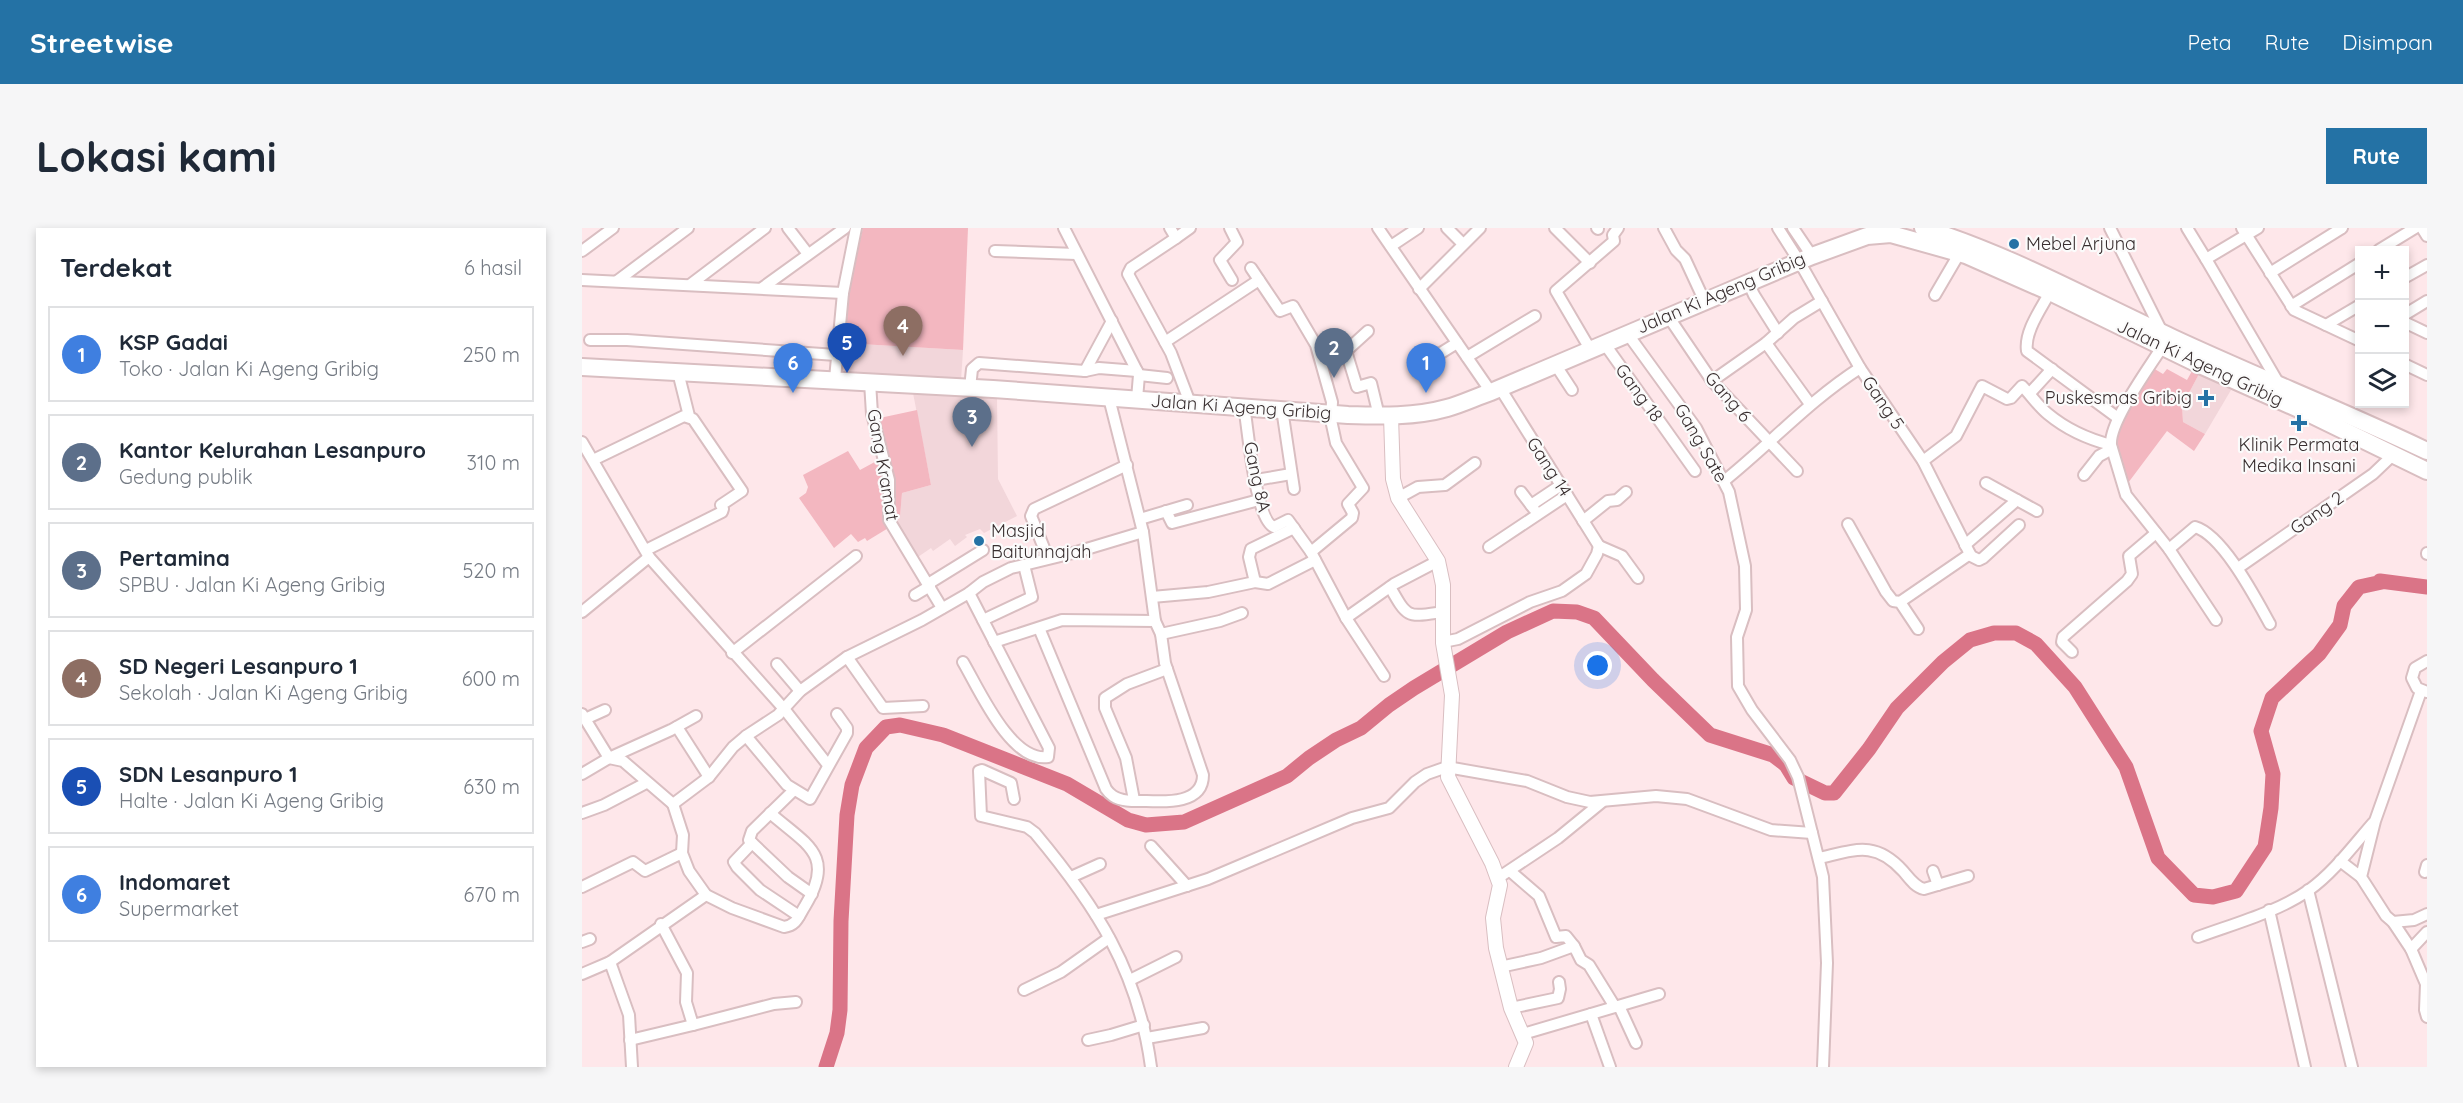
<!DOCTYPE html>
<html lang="id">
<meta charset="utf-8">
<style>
:root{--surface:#fff;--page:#f6f6f7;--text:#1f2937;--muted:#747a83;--line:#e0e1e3;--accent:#2472a5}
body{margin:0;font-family:Quicksand,sans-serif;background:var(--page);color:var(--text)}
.controls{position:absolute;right:18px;top:18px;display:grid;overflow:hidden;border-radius:0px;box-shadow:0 3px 9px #0003}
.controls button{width:54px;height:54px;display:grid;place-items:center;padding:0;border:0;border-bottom:2px solid var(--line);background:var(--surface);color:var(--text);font:30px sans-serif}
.you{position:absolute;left:1016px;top:438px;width:21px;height:21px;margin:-15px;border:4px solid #fff;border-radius:50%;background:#1a73e8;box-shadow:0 0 0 9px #1a73e833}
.badge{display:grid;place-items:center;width:39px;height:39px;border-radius:50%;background:var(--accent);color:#fff;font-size:20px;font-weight:700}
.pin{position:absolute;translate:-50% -50px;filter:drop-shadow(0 2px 3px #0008)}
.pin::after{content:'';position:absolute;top:32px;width:21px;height:18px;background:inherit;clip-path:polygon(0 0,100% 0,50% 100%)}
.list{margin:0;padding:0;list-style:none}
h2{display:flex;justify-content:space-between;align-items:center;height:78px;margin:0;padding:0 24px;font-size:26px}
h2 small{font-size:20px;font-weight:400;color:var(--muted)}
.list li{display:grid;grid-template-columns:39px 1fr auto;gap:18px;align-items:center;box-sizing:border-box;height:96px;margin:0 12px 12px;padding:0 12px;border:2px solid var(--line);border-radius:0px}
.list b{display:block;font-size:22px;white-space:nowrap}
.list p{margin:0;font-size:20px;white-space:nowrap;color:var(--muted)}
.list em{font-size:20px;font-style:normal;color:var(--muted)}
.icon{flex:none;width:33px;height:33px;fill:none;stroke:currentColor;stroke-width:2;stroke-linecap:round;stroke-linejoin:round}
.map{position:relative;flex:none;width:1845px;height:839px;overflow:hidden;border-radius:0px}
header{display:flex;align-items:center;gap:36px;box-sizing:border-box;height:84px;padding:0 30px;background:var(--accent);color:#fff}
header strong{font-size:28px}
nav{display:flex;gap:33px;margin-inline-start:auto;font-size:21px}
.intro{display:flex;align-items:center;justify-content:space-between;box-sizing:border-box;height:144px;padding:0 36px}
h1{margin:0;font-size:42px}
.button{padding:15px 27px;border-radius:0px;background:var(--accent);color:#fff;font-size:21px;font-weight:700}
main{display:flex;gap:36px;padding:0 36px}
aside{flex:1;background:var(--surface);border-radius:0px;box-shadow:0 3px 9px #0003}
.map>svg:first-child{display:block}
.built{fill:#f2d6da}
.green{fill:#f3b7c0}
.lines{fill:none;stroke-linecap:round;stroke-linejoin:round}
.river{stroke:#da7487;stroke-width:15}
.minor-casing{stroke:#d9bec1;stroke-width:14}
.tertiary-casing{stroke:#d9bec1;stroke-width:16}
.primary-casing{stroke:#d9bec1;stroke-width:20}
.minor{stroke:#fff;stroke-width:10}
.tertiary{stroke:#fff;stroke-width:14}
.primary{stroke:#fff;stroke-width:16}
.poi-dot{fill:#2472a5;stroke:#fbfbfb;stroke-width:2}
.labels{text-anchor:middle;stroke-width:4.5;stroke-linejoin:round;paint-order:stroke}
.poi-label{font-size:18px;fill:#392f30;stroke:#fbfbfb;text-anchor:start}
.street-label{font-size:18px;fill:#392f30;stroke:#fbfbfb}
</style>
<header>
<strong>Streetwise</strong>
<nav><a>Peta</a><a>Rute</a><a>Disimpan</a></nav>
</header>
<div class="intro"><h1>Lokasi kami</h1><a class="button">Rute</a></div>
<main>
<aside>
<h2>Terdekat<small>6 hasil</small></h2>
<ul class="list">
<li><span class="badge" style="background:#3f7fe0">1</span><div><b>KSP Gadai</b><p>Toko · Jalan Ki Ageng Gribig</p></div><em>250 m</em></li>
<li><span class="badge" style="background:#5c6f8a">2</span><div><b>Kantor Kelurahan Lesanpuro</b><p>Gedung publik</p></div><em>310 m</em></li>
<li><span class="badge" style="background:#5c6f8a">3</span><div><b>Pertamina</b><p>SPBU · Jalan Ki Ageng Gribig</p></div><em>520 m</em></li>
<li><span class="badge" style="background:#8d6e63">4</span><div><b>SD Negeri Lesanpuro 1</b><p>Sekolah · Jalan Ki Ageng Gribig</p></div><em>600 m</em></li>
<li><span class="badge" style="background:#1a4fb4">5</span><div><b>SDN Lesanpuro 1</b><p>Halte · Jalan Ki Ageng Gribig</p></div><em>630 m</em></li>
<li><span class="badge" style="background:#3f7fe0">6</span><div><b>Indomaret</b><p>Supermarket</p></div><em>670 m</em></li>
</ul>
</aside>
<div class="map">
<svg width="1845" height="839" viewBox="0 0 1845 839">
<rect width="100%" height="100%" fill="#fee7ea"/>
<g class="built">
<path d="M261,115L381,122L379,153L260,143Z"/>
<path d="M1617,146L1649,162L1623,206L1601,194L1600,178Z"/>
<path d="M331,165L415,168L416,251L435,288L402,305L398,301L383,307L385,309L373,318L368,311L351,323L349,320L333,331L312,297L318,289L320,265L349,257Z"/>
</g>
<g class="green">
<path d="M281,0H386L381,122L261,115L265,66Z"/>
<path d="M1571,140L1581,146L1585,141L1605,152L1610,143L1617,146L1600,178L1601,194L1623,206L1612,223L1585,203L1546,255L1533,211L1542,186Z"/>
<path d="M335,182L349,257L320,265L318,289L312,297L293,191Z"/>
<path d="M266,223L278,242L300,230L308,299L285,313L283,310L276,314L269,306L252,320L217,270L224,265L226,259L221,247Z"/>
</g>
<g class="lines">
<path class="river" d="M244,839L255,805L258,782L259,693L265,587L270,557L284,520L304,499L318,497L361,507L485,556L546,592L564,597L602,594L705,548L727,530L754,512L779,500L807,477L832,460L925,404L971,383L995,384L1012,390L1071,452L1128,507L1191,527L1204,537L1212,550L1243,565H1252L1287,521L1315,480L1361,434L1388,412L1412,405H1434L1454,416L1493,459L1544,539L1576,630L1612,667L1631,669L1654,663L1683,619L1689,580L1691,546L1679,503L1690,470L1737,426L1758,397L1762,378L1777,359L1800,354L1798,353L1845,359"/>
<g class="minor-casing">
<g id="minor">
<path d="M206,0L226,26"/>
<path d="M482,0L557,147L555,171"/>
<path d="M588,0L594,10L549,40L546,46L589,125L608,175"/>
<path d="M648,0L655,14L638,32L650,52"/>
<path d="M796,0L909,164"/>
<path d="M865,0L881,16"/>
<path d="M973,0L1008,35"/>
<path d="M1015,0L1016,1"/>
<path d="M1082,0L1094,22L1103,31L1122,72"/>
<path d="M1196,0L1217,33L1278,140L1341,233L1389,328L1397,332L1401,330L1437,297"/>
<path d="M1211,0L1230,28"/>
<path d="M1528,0L1581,106"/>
<path d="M1605,0L1624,31L1676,0"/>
<path d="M1660,0L1712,82L1778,113"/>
<path d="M1840,0L1845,8"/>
<path d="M594,10L608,0"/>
<path d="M809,18L836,0"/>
<path d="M1797,22L1833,0"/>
<path d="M0,23L31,0"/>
<path d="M413,23L494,26"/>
<path d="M1624,31L1697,156"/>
<path d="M669,40L698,83L711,78L734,117L750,174L749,192L754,215L781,260L766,276L771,285L770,290L729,324L764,390L802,448"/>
<path d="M1688,45L1760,0"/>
<path d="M1822,50L1845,37"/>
<path d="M0,52L261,65"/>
<path d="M35,53L106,0"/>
<path d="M1166,54L1172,67L1196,105"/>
<path d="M109,56L183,0"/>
<path d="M180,60L263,0"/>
<path d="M837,61L898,0"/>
<path d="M1468,64C1459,81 1442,104 1445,123L1536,190"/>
<path d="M1353,67L1377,26"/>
<path d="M1709,78L1778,35"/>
<path d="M1822,87L1845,73"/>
<path d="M1086,88L1130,153L1215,243"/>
<path d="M1822,94L1845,105"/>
<path d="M1744,97L1778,77"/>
<path d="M786,103L764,123L775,159L789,155L797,188"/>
<path d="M1045,105L1114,200L1147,264L1163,338L1164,382L1155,409L1156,458L1170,482L1208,532L1216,549L1241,649L1245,735L1241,839"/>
<path d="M8,112H45L254,127"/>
<path d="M583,114L677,52"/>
<path d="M1022,115L1113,243"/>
<path d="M1184,115L1228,176"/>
<path d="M1580,119C1567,140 1527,194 1529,217L1544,267L1587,321L1634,392"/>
<path d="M1008,121L974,63L1032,13L1031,7L1036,0"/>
<path d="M885,129L953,88"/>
<path d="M841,136L875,115"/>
<path d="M973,136L990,162"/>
<path d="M1822,136L1845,147"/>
<path d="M503,143L530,93"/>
<path d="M96,144L107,188"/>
<path d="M557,147L585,150"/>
<path d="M253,151L261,65L274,0"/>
<path d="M1130,153L1184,115L1212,90L1240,73"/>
<path d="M288,154L290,186L307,252V292L360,380"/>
<path d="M388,160L390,141L397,135L503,143L517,140L555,143"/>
<path d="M918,160L1017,318"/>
<path d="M1448,165L1470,141"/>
<path d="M527,170L561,304L573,393"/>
<path d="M662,178C666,200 673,292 692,299L706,292L729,324"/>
<path d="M700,181L712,261"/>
<path d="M0,214L67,329L203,482L246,537"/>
<path d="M11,232L102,188L111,191L160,263L139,277L141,281L140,284L64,322"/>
<path d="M1341,233L1374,208L1400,158L1425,171L1429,170L1440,158C1449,167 1456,178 1466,186C1484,201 1506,211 1529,217"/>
<path d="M1502,247L1517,228L1530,221"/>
<path d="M674,252L709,246"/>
<path d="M1142,253C1188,216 1228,172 1278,140"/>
<path d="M1404,255L1455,283"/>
<path d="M939,264L952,281"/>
<path d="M816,270L836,259L863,257L893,235"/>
<path d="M949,277L979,257"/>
<path d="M584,283L590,295L677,272"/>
<path d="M558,291L605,277"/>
<path d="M1001,293L1026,273L1035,272L1044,264"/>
<path d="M1266,296L1304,364L1311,373L1318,374L1336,401"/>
<path d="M1383,317L1435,272"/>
<path d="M1017,318L1040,328L1056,350"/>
<path d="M907,319L985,267"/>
<path d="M1587,321L1613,299C1641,307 1674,371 1688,396"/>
<path d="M1845,326V325"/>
<path d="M466,330L449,288L452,281L545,237"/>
<path d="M1656,340L1791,246L1812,226"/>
<path d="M673,354L667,329L669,321L712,300"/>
<path d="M346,356L401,322"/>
<path d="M808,359C826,391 825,389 861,384"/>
<path d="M333,367L348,358"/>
<path d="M570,369L626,364L673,354L686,356L733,332"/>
<path d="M1318,374L1388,326"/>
<path d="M0,384L67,329"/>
<path d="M764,390L812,356L856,333"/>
<path d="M401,392L450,369L442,337"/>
<path d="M457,400L524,561C526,564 528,566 531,568C540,574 553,573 564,573C584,574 621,576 621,547L583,435L579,406"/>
<path d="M412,414L480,392L573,393L579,406L638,393L660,385"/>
<path d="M861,414L876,411L948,374L980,363L1004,346L1015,326L1017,318"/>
<path d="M1490,424L1480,414L1481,409L1545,353L1550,346L1547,328L1574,305"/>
<path d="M150,425L274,328"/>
<path d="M265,429L301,480L341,478"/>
<path d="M1845,433L1833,440L1830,450L1835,460L1845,464"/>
<path d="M381,434C397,461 429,535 466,529L467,520L387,365"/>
<path d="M195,436L218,463"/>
<path d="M1839,463L1793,593L1779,649L1804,688L1811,694L1829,721L1844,756L1843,782L1845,789"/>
<path d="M0,486L27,530L41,533L91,576L127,549L151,519L164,508L196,487L218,463L265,429L340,392L387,365L401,354L429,340L491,325L561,304"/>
<path d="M3,491L23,482"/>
<path d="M95,499L127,549"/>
<path d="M164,508L205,557L228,571L265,505V500L255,486"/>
<path d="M0,546L27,530L89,502L114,488"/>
<path d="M212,562L170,603L167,612L206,649L230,666"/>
<path d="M432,571L429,555L400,542L397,543L399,588L445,599L453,605C514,678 556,742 569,839"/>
<path d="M552,572L544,530L523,480V470L545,456L585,441"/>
<path d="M91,576L101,607L100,625L107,643L124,667L150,680L202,699C215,697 216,689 223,678C254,627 225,617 188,585"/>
<path d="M0,585L22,577L64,555"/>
<path d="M170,615L152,634L155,639L178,662L217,688"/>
<path d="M569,618L605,658"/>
<path d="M1237,630C1273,622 1293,612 1321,643C1327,650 1333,659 1342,661L1386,648"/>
<path d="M1758,633L1779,649"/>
<path d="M928,643L957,668L974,709L984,708L992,718"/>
<path d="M1351,643L1356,657"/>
<path d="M1843,644L1845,637"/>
<path d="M489,649L518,636"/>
<path d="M916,650L976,610L1020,574"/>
<path d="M0,659L51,634L63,643L100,625"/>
<path d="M1726,662L1770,839"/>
<path d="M1687,682L1723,839"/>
<path d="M514,687L626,651L770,590L807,580L833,554L845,546L865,539L945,553L985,569L1008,574L1074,568L1105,571L1189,602L1230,605"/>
<path d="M1811,694L1832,692L1845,686"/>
<path d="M79,696L105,745L104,774L111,797L192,776L214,774"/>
<path d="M1616,709C1651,696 1696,684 1727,662C1751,645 1771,618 1791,595"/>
<path d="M0,714L8,711"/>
<path d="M1829,721L1845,704"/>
<path d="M28,734L47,787L50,839"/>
<path d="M918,739L959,730L992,718L999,732L1007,737L1033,779"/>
<path d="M0,746L28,734L124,667"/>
<path d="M548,752L594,729"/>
<path d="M442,762L479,744L527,710"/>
<path d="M1037,778L1054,815"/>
<path d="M929,780L976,770L978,761L977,754"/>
<path d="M1009,786L1028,839"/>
<path d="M941,806L1077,766"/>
<path d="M565,810L621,800"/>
<path d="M48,812L111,797"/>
<path d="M506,812L529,807L562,797"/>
</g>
</g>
<g class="tertiary-casing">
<path id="tertiary" d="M809,188L811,251L816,270L856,333L861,357V415L870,467L866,549L910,635L918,657L911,690L914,720L929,780L944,815L934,839"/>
</g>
<g class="primary-casing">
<g id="primary">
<path d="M1341,0C1429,27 1508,72 1591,110C1675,149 1761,183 1845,223"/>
<path d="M0,139L411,161L766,187C799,188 833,189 865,180C880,176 894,169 909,164L1230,28L1285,8L1309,6L1384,27L1468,64L1618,137L1728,186L1845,243"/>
</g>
</g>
<use href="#minor" class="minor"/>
<use href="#tertiary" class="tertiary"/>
<use href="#primary" class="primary"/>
</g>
<g class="poi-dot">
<circle cx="1432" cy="16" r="6"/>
<path d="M1621 161h6v6h6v6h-6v6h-6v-6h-6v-6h6z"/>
<path d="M1714 186h6v6h6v6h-6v6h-6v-6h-6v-6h6z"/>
<circle cx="397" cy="313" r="6"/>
</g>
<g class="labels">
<g class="poi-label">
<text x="1444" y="22">Mebel Arjuna</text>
<text x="1610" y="176" text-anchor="end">Puskesmas Gribig</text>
<text x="1717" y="223" text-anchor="middle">Klinik Permata<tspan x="1717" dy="21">Medika Insani</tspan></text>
<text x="409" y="309">Masjid<tspan x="409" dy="21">Baitunnajah</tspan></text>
</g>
<g class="street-label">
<text transform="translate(1139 65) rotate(-23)" y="6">Jalan Ki Ageng Gribig</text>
<text transform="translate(1618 135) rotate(25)" y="6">Jalan Ki Ageng Gribig</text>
<text transform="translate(1057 165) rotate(54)" y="6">Gang 18</text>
<text transform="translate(1146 169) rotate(49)" y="6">Gang 6</text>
<text transform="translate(1301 175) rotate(56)" y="6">Gang 5</text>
<text transform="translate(659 179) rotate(4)" y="6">Jalan Ki Ageng Gribig</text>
<text transform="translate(1119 215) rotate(60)" y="6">Gang Sate</text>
<text transform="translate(301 237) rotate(80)" y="6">Gang Kramat</text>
<text transform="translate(967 239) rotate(57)" y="6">Gang 14</text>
<text transform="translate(675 249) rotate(78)" y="6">Gang 8A</text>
<text transform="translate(1735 285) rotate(-35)" y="6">Gang 2</text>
</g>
</g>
</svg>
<div class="controls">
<button>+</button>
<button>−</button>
<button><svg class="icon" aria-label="layers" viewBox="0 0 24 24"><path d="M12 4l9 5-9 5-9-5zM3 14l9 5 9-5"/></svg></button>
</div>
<div class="you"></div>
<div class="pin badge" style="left:844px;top:165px;background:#3f7fe0">1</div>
<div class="pin badge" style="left:752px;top:150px;background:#5c6f8a">2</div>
<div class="pin badge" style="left:390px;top:219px;background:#5c6f8a">3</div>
<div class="pin badge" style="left:321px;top:128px;background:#8d6e63">4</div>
<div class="pin badge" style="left:265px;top:145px;background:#1a4fb4">5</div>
<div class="pin badge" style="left:211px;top:165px;background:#3f7fe0">6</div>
</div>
</main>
